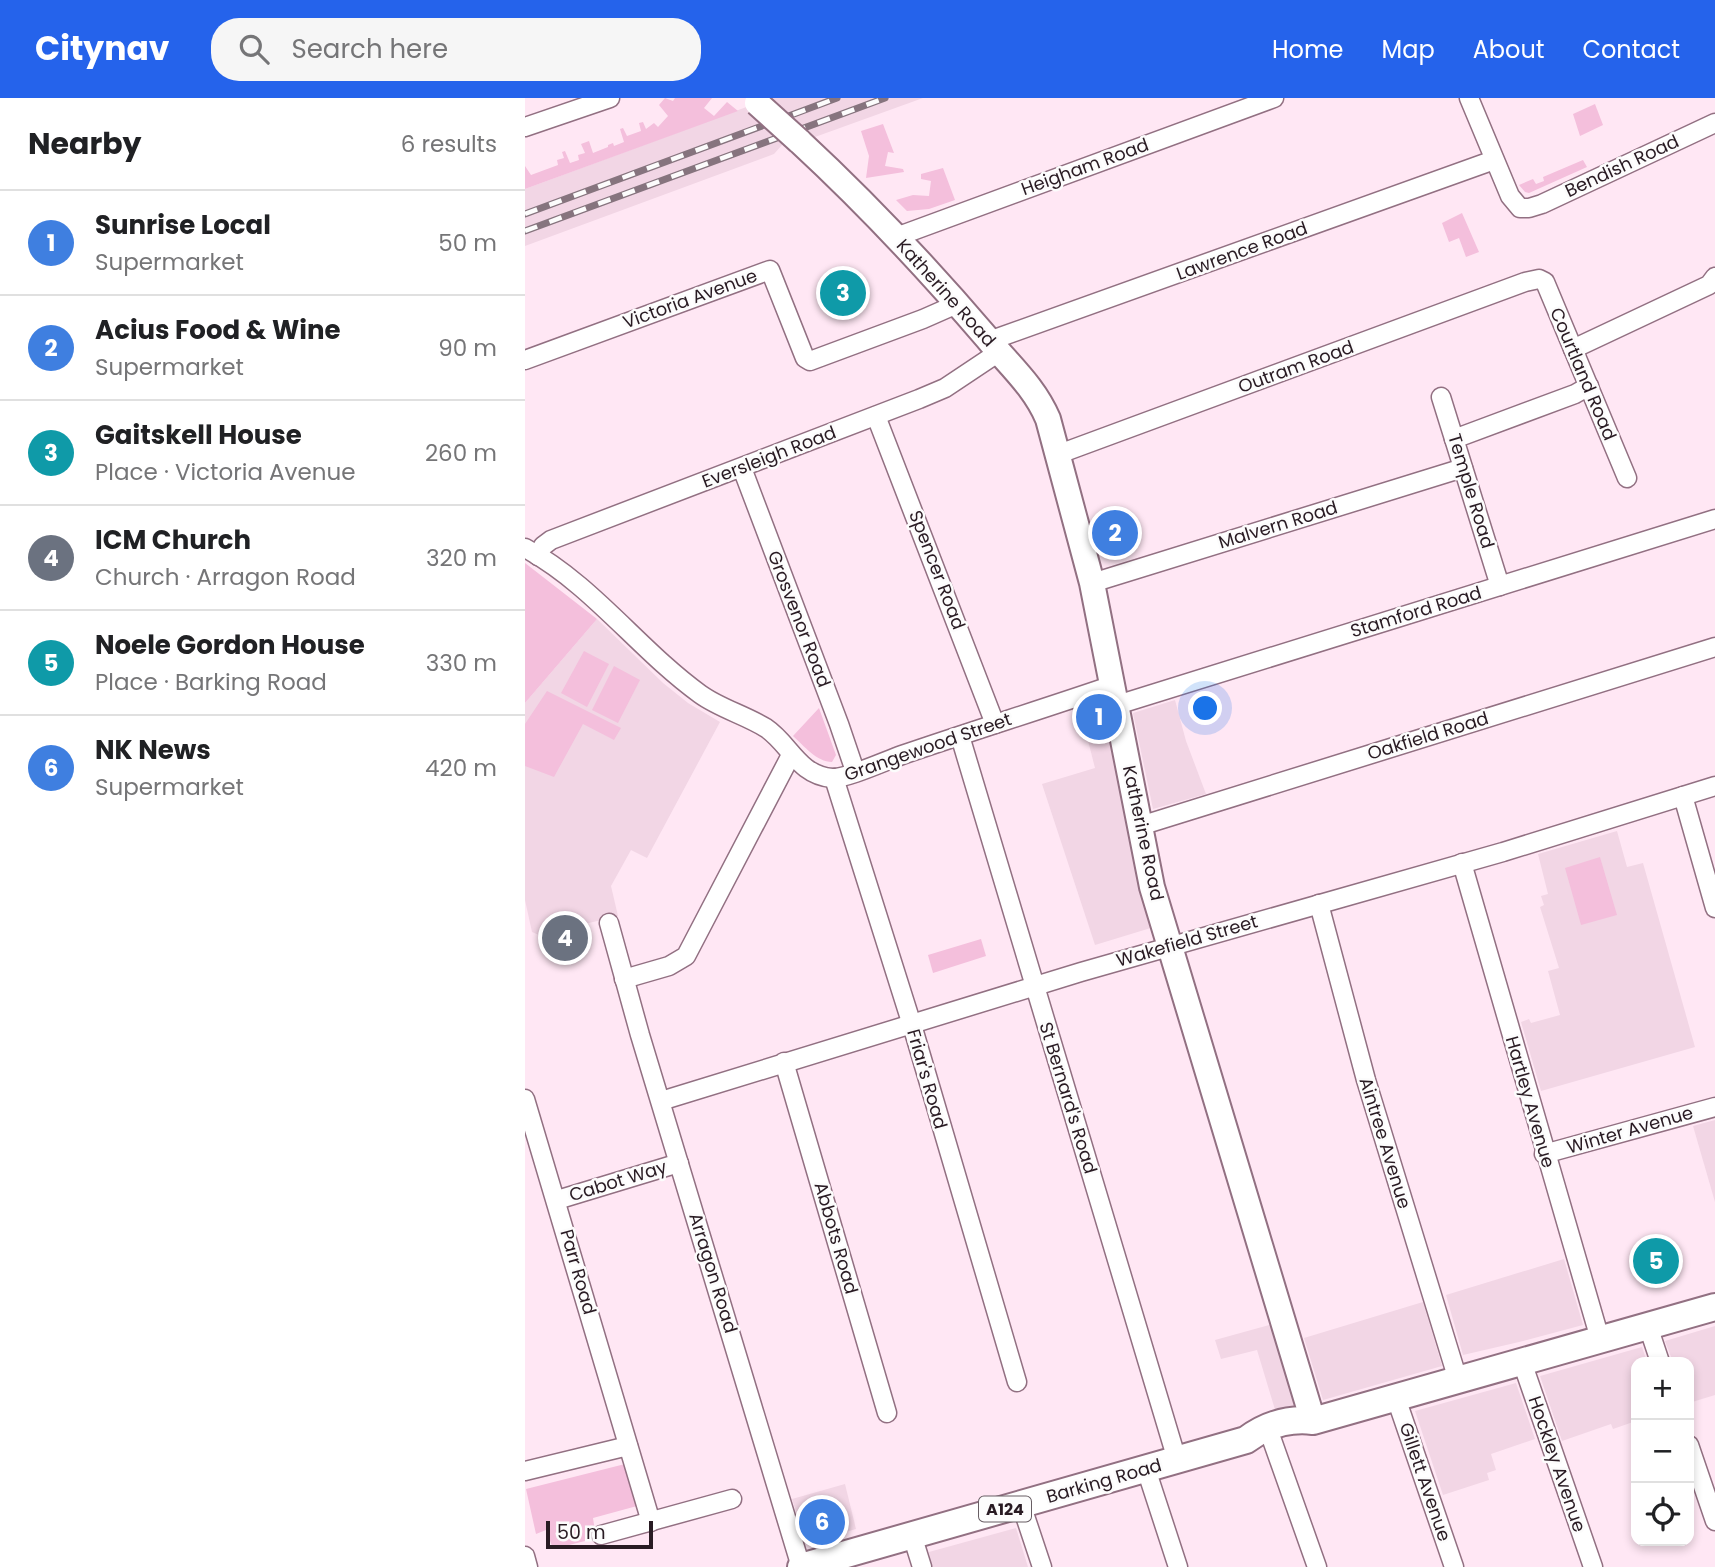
<!DOCTYPE html>
<meta charset="utf-8">
<style>
:root{--surface:#fff;--page:#f6f6f6;--text:#202124;--muted:#757577;--line:#e0e0e0;--accent:#2563eb}
body{margin:0;font-family:Poppins,sans-serif;background:var(--page);color:var(--text)}
.controls{position:absolute;right:21px;bottom:21px;display:grid;overflow:hidden;border-radius:14px;box-shadow:0 4px 10px #0003}
.controls button{width:63px;height:63px;display:grid;place-items:center;padding:0;border:0;border-bottom:2px solid var(--line);background:var(--surface);color:var(--text);font:35px sans-serif}
.scale{position:absolute;left:21px;bottom:18px;width:107px;box-sizing:border-box;padding-left:7px;border:4px solid #291b23;border-top:0;font-size:19px;line-height:24px;white-space:nowrap;color:#291b23;-webkit-text-stroke:5px #fcfcfc;paint-order:stroke}
.you{position:absolute;left:681px;top:611px;width:24px;height:24px;margin:-18px;border:5px solid #fff;border-radius:50%;background:#1a73e8;box-shadow:0 0 0 10px #1a73e833}
.badge{display:grid;place-items:center;width:46px;height:46px;border-radius:50%;background:var(--accent);color:#fff;font-size:23px;font-weight:700}
.pin{position:absolute;translate:-50% -50%;border:4px solid #fff;box-shadow:0 2px 7px #0006}
.list{margin:0;padding:0;list-style:none}
h2{display:flex;justify-content:space-between;align-items:center;height:91px;margin:0;padding:0 28px;font-size:30px}
h2 small{font-size:23px;font-weight:400;color:var(--muted)}
.list li{display:grid;grid-template-columns:46px 1fr auto;gap:21px;align-items:center;box-sizing:border-box;height:105px;padding:0 28px;border-top:2px solid var(--line)}
.list b{display:block;font-size:26px;white-space:nowrap}
.list p{margin:0;font-size:23px;white-space:nowrap;color:var(--muted)}
.list em{font-size:23px;font-style:normal;color:var(--muted)}
.icon{flex:none;width:38px;height:38px;fill:none;stroke:currentColor;stroke-width:2;stroke-linecap:round;stroke-linejoin:round}
.map{position:relative;flex:none;width:1190px;height:1469px;overflow:hidden}
header{display:flex;align-items:center;gap:42px;box-sizing:border-box;height:98px;padding:0 35px;background:var(--accent);color:#fff}
header strong{font-size:33px}
nav{display:flex;gap:38px;margin-inline-start:auto;font-size:24px}
.search{width:490px;height:63px;background:var(--page);display:flex;align-items:center;gap:18px;box-sizing:border-box;padding:0 24px;border-radius:28px;color:var(--muted);font-size:26px}
main{display:flex}
aside{flex:1;background:var(--surface)}
.map>svg:first-child{display:block}
.built{fill:#f2d6e5}
.green{fill:#f4bfdc}
.lines{fill:none;stroke-linecap:round;stroke-linejoin:round}
.minor-casing{stroke:#927082;stroke-width:21}
.secondary-casing{stroke:#927082;stroke-width:28}
.primary-casing{stroke:#927082;stroke-width:30}
.minor{stroke:#fff;stroke-width:18}
.secondary{stroke:#fff;stroke-width:24}
.primary{stroke:#fff;stroke-width:26}
.rail-casing{stroke:#86747e;stroke-width:7}
.rail{stroke:#fcfcfc;stroke-width:4.5;stroke-dasharray:13;stroke-linecap:butt}
.secondary-bridge-casing{stroke:#927082;stroke-width:28;stroke-linecap:butt}
.secondary-bridge{stroke:#fff;stroke-width:24}
.labels{text-anchor:middle;stroke-width:5;stroke-linejoin:round;paint-order:stroke}
.shield{fill:#fcfcfc;stroke:#685e64;stroke-width:2}
.shield-label{font-size:16px;font-weight:bold;fill:#291b23}
.street-label{font-size:18px;fill:#291b23;stroke:#fcfcfc}
</style>
<header>
<strong>Citynav</strong>
<div class="search"><svg class="icon" aria-label="search" viewBox="0 0 24 24"><circle cx="10" cy="10" r="6"/><path d="M15 15l6 6"/></svg>Search here</div>
<nav><a>Home</a><a>Map</a><a>About</a><a>Contact</a></nav>
</header>
<main>
<aside>
<h2>Nearby<small>6 results</small></h2>
<ul class="list">
<li><span class="badge" style="background:#3f7fe0">1</span><div><b>Sunrise Local</b><p>Supermarket</p></div><em>50 m</em></li>
<li><span class="badge" style="background:#3f7fe0">2</span><div><b>Acius Food &amp; Wine</b><p>Supermarket</p></div><em>90 m</em></li>
<li><span class="badge" style="background:#0f9aa8">3</span><div><b>Gaitskell House</b><p>Place · Victoria Avenue</p></div><em>260 m</em></li>
<li><span class="badge" style="background:#6b7280">4</span><div><b>ICM Church</b><p>Church · Arragon Road</p></div><em>320 m</em></li>
<li><span class="badge" style="background:#0f9aa8">5</span><div><b>Noele Gordon House</b><p>Place · Barking Road</p></div><em>330 m</em></li>
<li><span class="badge" style="background:#3f7fe0">6</span><div><b>NK News</b><p>Supermarket</p></div><em>420 m</em></li>
</ul>
</aside>
<div class="map">
<svg width="1190" height="1469" viewBox="0 0 1190 1469">
<rect width="100%" height="100%" fill="#ffe7f4"/>
<g class="built">
<path d="M246,0H398L290,39L257,47L249,56L0,148V91Z"/>
<path d="M72,521L138,585L163,605L195,624L122,760L106,752L86,788L93,818L14,837L7,834L0,802V605Z"/>
<path d="M650,602L661,643L681,696L628,711L608,615Z"/>
<path d="M581,608L629,829L570,847L517,686L570,670L556,615Z"/>
<path d="M1092,733L1102,769L1118,765L1170,949L1016,993L996,924L1004,921L1006,925L1035,917L1023,873L1034,870L1015,809L1019,807L1016,798L1023,796L1013,756Z"/>
<path d="M1190,1022V1104L1168,1028Z"/>
<path d="M1039,1161L1058,1227L994,1244L938,1257L921,1197Z"/>
<path d="M898,1204L917,1268L798,1302L779,1240Z"/>
<path d="M748,1226L774,1308L751,1315L732,1252L696,1261L690,1242Z"/>
<path d="M1190,1228V1297L1164,1305V1264H1148L1140,1243Z"/>
<path d="M1117,1249L1122,1264H1111V1323L1088,1331L1086,1326L1037,1343L1015,1278Z"/>
<path d="M991,1285L1010,1341L966,1356L971,1372L962,1375L964,1382L918,1397L890,1313Z"/>
<path d="M320,1386L331,1431L281,1446L267,1401Z"/>
<path d="M491,1430L503,1469H407L404,1454Z"/>
</g>
<g class="green">
<path d="M140,0L148,3L150,0H187L179,10L189,18L202,4L213,13L0,91V68L6,77L33,67L32,62L39,60L37,54L40,53L45,65L54,62L53,57L60,55L56,46L64,43L68,55L83,49V47L88,45L89,48L99,44L95,31L98,30L102,38L116,33L114,25L118,24L121,31L129,25L133,29L143,18L134,7Z"/>
<path d="M1070,6L1078,27L1055,38L1048,16Z"/>
<path d="M358,26L369,55L363,54L360,68L378,71L379,74L341,80L344,58L336,33Z"/>
<path d="M1058,62L1062,69L1004,95L1000,94L994,87L1008,81L1011,86L1019,83L1018,79Z"/>
<path d="M418,70L430,102L404,111L382,113L371,102L388,97L404,98L406,83L396,81V76Z"/>
<path d="M937,115L954,154L941,159L934,140L924,144L917,125Z"/>
<path d="M0,465L72,521L0,605Z"/>
<path d="M59,553L84,566L62,609L36,595Z"/>
<path d="M89,568L115,582L93,625L67,612Z"/>
<path d="M22,593L96,630L89,642L58,626L29,679L0,668V626Z"/>
<path d="M294,610L311,657L307,664C292,664 279,648 268,638Z"/>
<path d="M1075,759L1092,817L1056,827L1040,770Z"/>
<path d="M456,841L461,858L408,875L403,857Z"/>
<path d="M100,1366L112,1408L68,1420L70,1433L63,1435L64,1442L28,1451L21,1432L11,1436L1,1391Z"/>
</g>
<g class="lines">
<g class="minor-casing">
<g id="minor">
<path d="M944,0L985,98L995,110H1004L1017,106L1190,25"/>
<path d="M0,29L85,0"/>
<path d="M371,139L749,0"/>
<path d="M464,243L969,62"/>
<path d="M1048,251L1184,187L1190,179"/>
<path d="M0,262L245,172L280,260L285,263L398,221L423,210L431,205"/>
<path d="M916,299L975,488"/>
<path d="M351,318L470,626"/>
<path d="M929,341L1050,296L1064,288"/>
<path d="M534,356L1000,184L1014,181L1020,184L1102,380"/>
<path d="M217,370L314,626L330,673"/>
<path d="M0,450C68,487 113,551 175,596C194,610 220,617 241,630C265,646 273,677 307,680C321,681 360,663 377,657C447,633 518,611 588,587"/>
<path d="M13,458L18,448L26,442L394,301L420,290L474,254"/>
<path d="M567,485L938,370"/>
<path d="M592,607L1190,421"/>
<path d="M435,638L652,1362"/>
<path d="M309,680L387,927L492,1284"/>
<path d="M1158,698L1190,810"/>
<path d="M615,728L1190,549"/>
<path d="M937,765L1075,1241"/>
<path d="M794,806L841,982L933,1282"/>
<path d="M84,825L115,937L276,1469"/>
<path d="M99,881L144,868L161,858L266,657"/>
<path d="M259,964L362,1315"/>
<path d="M0,1001L126,1424"/>
<path d="M136,1003L556,874L978,754L1190,688"/>
<path d="M1019,1056L1190,1009"/>
<path d="M32,1102L154,1065"/>
<path d="M1123,1228L1135,1264"/>
<path d="M997,1264L1068,1469"/>
<path d="M871,1300L929,1469"/>
<path d="M747,1342L792,1469"/>
<path d="M1164,1347L1190,1423"/>
<path d="M621,1371L653,1469"/>
<path d="M0,1373L103,1348"/>
<path d="M496,1406L517,1469"/>
<path d="M76,1437L207,1401"/>
<path d="M387,1437L397,1469"/>
<path d="M0,1458L3,1469"/>
</g>
</g>
<g class="secondary-casing">
<path id="secondary" d="M274,43C341,105 403,171 462,240C484,267 509,288 523,321L567,485L627,789L788,1323"/>
</g>
<g class="primary-casing">
<path id="primary" d="M276,1469L721,1342C741,1327 763,1320 788,1323L1190,1209"/>
</g>
<use href="#minor" class="minor"/>
<use href="#secondary" class="secondary"/>
<use href="#primary" class="primary"/>
<g class="rail-casing">
<g id="rail">
<path d="M0,116L312,0"/>
<path d="M0,133L360,0"/>
</g>
</g>
<use href="#rail" class="rail"/>
<g class="secondary-bridge-casing">
<path id="secondary-bridge" d="M232,5L274,43"/>
</g>
<use href="#secondary-bridge" class="secondary-bridge"/>
</g>
<g class="labels">
<rect class="shield" x="454" y="1398.5" width="52" height="25" rx="5"/>
<g class="shield-label">
<text x="480" y="1417">A124</text>
</g>
<g class="street-label">
<text transform="translate(1097 68) rotate(-25)" y="6">Bendish Road</text>
<text transform="translate(560 69) rotate(-20)" y="6">Heigham Road</text>
<text transform="translate(717 153) rotate(-20)" y="6">Lawrence Road</text>
<text transform="translate(421 195) rotate(48)" y="6">Katherine Road</text>
<text transform="translate(165 201) rotate(-20)" y="6">Victoria Avenue</text>
<text transform="translate(771 269) rotate(-20)" y="6">Outram Road</text>
<text transform="translate(1058 276) rotate(67)" y="6">Courtland Road</text>
<text transform="translate(244 359) rotate(-21)" y="6">Eversleigh Road</text>
<text transform="translate(946 393) rotate(73)" y="6">Temple Road</text>
<text transform="translate(753 427) rotate(-17)" y="6">Malvern Road</text>
<text transform="translate(412 472) rotate(69)" y="6">Spencer Road</text>
<text transform="translate(891 514) rotate(-17)" y="6">Stamford Road</text>
<text transform="translate(274 521) rotate(69)" y="6">Grosvenor Road</text>
<text transform="translate(903 638) rotate(-17)" y="6">Oakfield Road</text>
<text transform="translate(403 649) rotate(-19)" y="6">Grangewood Street</text>
<text transform="translate(618 735) rotate(78)" y="6">Katherine Road</text>
<text transform="translate(662 843) rotate(-16)" y="6">Wakefield Street</text>
<text transform="translate(402 981) rotate(74)" y="6">Friar's Road</text>
<text transform="translate(543 1000) rotate(73)" y="6">St Bernard's Road</text>
<text transform="translate(1005 1004) rotate(74)" y="6">Hartley Avenue</text>
<text transform="translate(1105 1032) rotate(-16)" y="6">Winter Avenue</text>
<text transform="translate(860 1045) rotate(73)" y="6">Aintree Avenue</text>
<text transform="translate(93 1083) rotate(-17)" y="6">Cabot Way</text>
<text transform="translate(311 1140) rotate(74)" y="6">Abbots Road</text>
<text transform="translate(53 1174) rotate(74)" y="6">Parr Road</text>
<text transform="translate(188 1175) rotate(73)" y="6">Arragon Road</text>
<text transform="translate(1032 1366) rotate(71)" y="6">Hockley Avenue</text>
<text transform="translate(579 1383) rotate(-16)" y="6">Barking Road</text>
<text transform="translate(900 1384) rotate(71)" y="6">Gillett Avenue</text>
</g>
</g>
</svg>
<div class="controls">
<button>+</button>
<button>−</button>
<button><svg class="icon" aria-label="locate" viewBox="0 0 24 24"><circle cx="12" cy="12" r="6"/><path d="M12 2v4M12 18v4M2 12h4M18 12h4"/></svg></button>
</div>
<div class="scale">50 m</div>
<div class="you"></div>
<div class="pin badge" style="left:574px;top:619px;background:#3f7fe0">1</div>
<div class="pin badge" style="left:590px;top:435px;background:#3f7fe0">2</div>
<div class="pin badge" style="left:318px;top:195px;background:#0f9aa8">3</div>
<div class="pin badge" style="left:40px;top:840px;background:#6b7280">4</div>
<div class="pin badge" style="left:1131px;top:1163px;background:#0f9aa8">5</div>
<div class="pin badge" style="left:297px;top:1424px;background:#3f7fe0">6</div>
</div>
</main>
